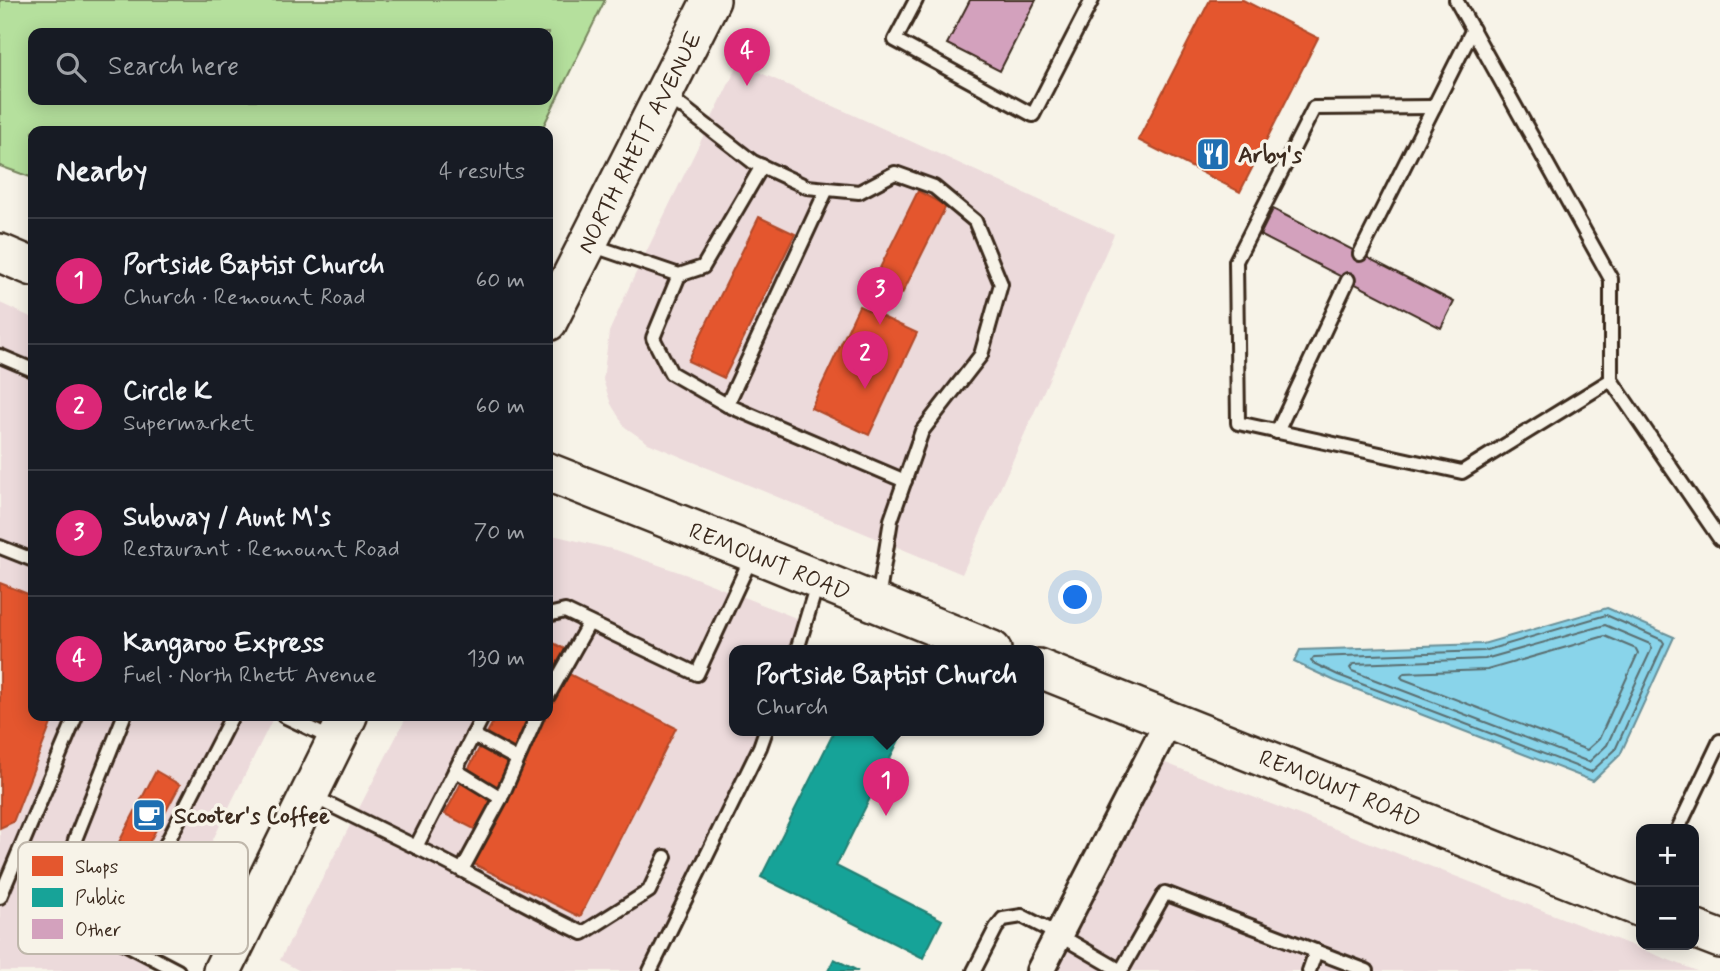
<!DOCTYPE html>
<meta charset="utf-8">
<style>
:root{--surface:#171b24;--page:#242831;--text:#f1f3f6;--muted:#9ea1a6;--line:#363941;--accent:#db2777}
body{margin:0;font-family:Mynerve,sans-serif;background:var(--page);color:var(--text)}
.controls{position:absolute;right:21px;bottom:21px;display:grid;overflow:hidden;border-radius:14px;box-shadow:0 4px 18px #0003}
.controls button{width:63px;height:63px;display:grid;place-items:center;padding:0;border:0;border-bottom:2px solid var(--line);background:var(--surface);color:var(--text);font:35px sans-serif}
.you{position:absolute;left:1076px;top:598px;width:24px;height:24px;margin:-18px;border:5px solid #fff;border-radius:50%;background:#1a73e8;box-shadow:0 0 0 10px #1a73e833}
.badge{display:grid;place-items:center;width:46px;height:46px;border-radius:50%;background:var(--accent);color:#fff;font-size:23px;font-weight:700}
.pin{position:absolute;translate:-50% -58px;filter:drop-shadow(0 2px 4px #0008)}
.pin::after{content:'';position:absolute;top:37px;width:24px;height:21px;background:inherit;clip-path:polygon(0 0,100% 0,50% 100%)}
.popup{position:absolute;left:729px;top:645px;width:315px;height:91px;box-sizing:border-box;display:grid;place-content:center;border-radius:14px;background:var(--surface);filter:drop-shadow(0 2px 5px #0005);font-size:23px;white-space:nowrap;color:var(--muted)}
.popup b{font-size:26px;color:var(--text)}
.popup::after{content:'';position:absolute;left:50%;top:100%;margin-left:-14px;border:14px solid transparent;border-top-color:var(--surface)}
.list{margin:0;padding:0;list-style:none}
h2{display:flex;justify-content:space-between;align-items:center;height:91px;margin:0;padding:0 28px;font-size:30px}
h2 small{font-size:23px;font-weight:400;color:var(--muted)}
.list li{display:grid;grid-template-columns:46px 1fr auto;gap:21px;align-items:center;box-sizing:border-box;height:126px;padding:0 28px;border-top:2px solid var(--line)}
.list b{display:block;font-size:26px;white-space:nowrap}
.list p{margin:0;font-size:23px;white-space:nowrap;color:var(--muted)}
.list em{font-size:23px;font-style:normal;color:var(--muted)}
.icon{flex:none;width:38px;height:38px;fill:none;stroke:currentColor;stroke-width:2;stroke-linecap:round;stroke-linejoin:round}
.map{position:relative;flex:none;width:1720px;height:971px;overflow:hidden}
.search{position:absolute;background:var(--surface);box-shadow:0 4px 18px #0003;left:28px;top:28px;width:525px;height:77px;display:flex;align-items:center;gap:18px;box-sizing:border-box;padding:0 24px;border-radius:14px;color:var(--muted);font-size:26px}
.panel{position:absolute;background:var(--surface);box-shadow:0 4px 18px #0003;left:28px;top:126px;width:525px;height:595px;border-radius:14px}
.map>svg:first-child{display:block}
.built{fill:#ecdadb}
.green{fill:#b5e09d;stroke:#78855e;stroke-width:2;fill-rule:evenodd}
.water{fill:#89d4ea;stroke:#6a9098;stroke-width:2}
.shops{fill:#e4572e;stroke:#b14a29;stroke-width:2}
.public{fill:#17a398;stroke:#227f73;stroke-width:2}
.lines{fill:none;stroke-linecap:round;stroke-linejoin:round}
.shore{stroke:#5a6e70;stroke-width:2}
.building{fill:#d3a1bd;stroke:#3b2a1e;stroke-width:2}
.service-casing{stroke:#3b2a1e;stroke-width:18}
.minor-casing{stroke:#3b2a1e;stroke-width:32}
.secondary-casing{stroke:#3b2a1e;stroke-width:42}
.service{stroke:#f7f3e8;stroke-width:12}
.minor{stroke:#f7f3e8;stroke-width:26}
.secondary{stroke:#f7f3e8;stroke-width:37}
.labels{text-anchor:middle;stroke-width:7;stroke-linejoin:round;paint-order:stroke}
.street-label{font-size:23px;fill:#3b2a1e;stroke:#f7f3e8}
.poi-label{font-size:23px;font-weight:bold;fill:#3b2a1e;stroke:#f7f3e8;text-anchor:start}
.key{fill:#f7f3e8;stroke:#bfb7ab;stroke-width:2}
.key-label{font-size:19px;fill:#3b2a1e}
</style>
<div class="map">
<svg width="1720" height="971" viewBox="0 0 1720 971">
<rect width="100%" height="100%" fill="#f7f3e8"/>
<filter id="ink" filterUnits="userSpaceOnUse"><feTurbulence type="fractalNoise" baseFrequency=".0143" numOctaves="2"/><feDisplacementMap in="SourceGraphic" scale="14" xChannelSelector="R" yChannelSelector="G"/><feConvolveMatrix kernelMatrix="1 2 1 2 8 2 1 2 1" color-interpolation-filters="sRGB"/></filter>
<g filter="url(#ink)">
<g class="built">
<path d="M739,63L1114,234L962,574L648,443L625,427L611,404L603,380L609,332L629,287Z"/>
<path d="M0,303L33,318V716H274L148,971H0Z"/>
<path d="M548,534L616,550L693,577L806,622L795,650H734V730H766L661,971H300L280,960L407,716H548Z"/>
<path d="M1150,757L1302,816L1697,971H1040Z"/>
</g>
<path class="green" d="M0,0H605L541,131H33V178L0,166ZM548,33V100H33V33Z"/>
<path class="water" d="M1607,608L1674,637L1620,755L1593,781L1335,681L1294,662L1300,650L1483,644Z"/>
<g class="shops">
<path d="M1210,0H1243L1318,38L1240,192L1138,140Z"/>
<path d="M918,191L946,206L902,294L874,280Z"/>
<path d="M759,217L795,234L724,378L688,361Z"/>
<path d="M859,306L917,333L869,435L811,408Z"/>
<path d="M0,583L33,596V716H54L13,822L0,828Z"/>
<path d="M548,640L570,652L548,696Z"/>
<path d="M565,672L676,728L580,917L474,864L544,716H548V708Z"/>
<path d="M496,716H537L517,759L476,830L445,814Z"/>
<path d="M156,771L180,785L142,856L118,844Z"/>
</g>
<g class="public">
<path d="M835,730H890L901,736L836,866L942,920L923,958L761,877Z"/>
<path d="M834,959L858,971H828Z"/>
</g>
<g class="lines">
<g class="shore">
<path d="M1606,615L1662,640L1664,643L1615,750L1591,772L1338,675L1313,663L1311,661L1314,657L1484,651Z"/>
<path d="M1605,625L1650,644L1652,648L1607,745L1589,762L1352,671L1350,668L1353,664L1485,659Z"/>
<path d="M1605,636L1636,649L1638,653L1599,739L1587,750L1403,679L1401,677L1404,673L1487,670Z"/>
</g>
</g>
<g class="building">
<path d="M970,0H1036L1000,71L947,44Z"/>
<path d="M1273,209L1454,302L1441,328L1260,235Z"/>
</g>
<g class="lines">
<g class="service-casing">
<g id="service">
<path d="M916,0L895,40L1033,115L1092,0"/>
<path d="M1456,0L1611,279V380L1720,539"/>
<path d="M667,95L753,162L807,187L859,192L895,173L934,187L975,221L1001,284L981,355L922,431L891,520L878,600"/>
<path d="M1434,107L1314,108L1236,261L1238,423L1462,472L1611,380"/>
<path d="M827,189L727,405L905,481"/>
<path d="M591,245L679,275L703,267L762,166"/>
<path d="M1360,254L1473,29"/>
<path d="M679,275L653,338L671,373L727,405"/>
<path d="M0,356L33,370"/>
<path d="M1277,432L1348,280"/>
<path d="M0,547L33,560"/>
<path d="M548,615L565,611L697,674L752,556"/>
<path d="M797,650L817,584"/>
<path d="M548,696L589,623"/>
<path d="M124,716L76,837L68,864L66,886L71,901L90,925L178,971"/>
<path d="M284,716L332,739"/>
<path d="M473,735L517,759"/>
<path d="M455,770L501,798"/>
<path d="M310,795L416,847L483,716"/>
<path d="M1678,829L1720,741"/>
<path d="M416,847C472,874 526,906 583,933L649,891L665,857"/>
<path d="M462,870L501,798L537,716"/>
<path d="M0,897L76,716"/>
<path d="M117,940L232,716"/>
<path d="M650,971L760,747L766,730"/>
<path d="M974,971L996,928L1003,919L1022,916L1059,935L1121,971"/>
<path d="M1121,971L1165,893L1367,971"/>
<path d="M1309,971L1316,951"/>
</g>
</g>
<g class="minor-casing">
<path id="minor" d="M1040,971L1169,720"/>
</g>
<g class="secondary-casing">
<g id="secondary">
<path d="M0,253L33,267"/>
<path d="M548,322L711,0"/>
<path d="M548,472L753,553L992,650"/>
<path d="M1038,668L1641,908"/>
<path d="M1694,929L1720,939"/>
<path d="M222,971L348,716"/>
</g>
</g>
<use href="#service" class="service"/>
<use href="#minor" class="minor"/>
<use href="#secondary" class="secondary"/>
</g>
</g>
<defs>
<g id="restaurant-square" transform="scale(1.75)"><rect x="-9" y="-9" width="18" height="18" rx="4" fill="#1f6fb2" stroke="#f7f3e8"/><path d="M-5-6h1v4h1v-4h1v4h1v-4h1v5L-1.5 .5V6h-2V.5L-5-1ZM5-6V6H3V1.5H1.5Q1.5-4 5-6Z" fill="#fff"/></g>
<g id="cafe-square" transform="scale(1.75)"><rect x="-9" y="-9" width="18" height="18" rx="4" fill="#1f6fb2" stroke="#f7f3e8"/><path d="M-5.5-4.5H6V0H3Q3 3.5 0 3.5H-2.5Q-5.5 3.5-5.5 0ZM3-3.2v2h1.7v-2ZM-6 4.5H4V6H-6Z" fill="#fff"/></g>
</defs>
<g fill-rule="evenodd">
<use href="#restaurant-square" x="1213" y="154"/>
<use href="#cafe-square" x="149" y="815"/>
</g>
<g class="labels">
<g class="street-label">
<text transform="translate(639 142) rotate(-63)" y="8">NORTH RHETT AVENUE</text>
<text transform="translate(770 561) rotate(22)" y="8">REMOUNT ROAD</text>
<text transform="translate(1340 788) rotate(22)" y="8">REMOUNT ROAD</text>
</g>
<g class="poi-label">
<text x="1238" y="162">Arby's</text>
<text x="174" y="823">Scooter's Coffee</text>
</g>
</g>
<rect x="18" y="842" width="230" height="112" rx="10" class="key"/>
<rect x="32" y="856" width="31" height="20" fill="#e4572e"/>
<rect x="32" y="888" width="31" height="19" fill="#17a398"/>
<rect x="32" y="919" width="31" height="20" fill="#d3a1bd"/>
<g class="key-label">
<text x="75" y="873">Shops</text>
<text x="75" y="904">Public</text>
<text x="75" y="936">Other</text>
</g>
</svg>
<div class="controls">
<button>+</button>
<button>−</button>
</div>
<div class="you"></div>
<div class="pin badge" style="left:886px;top:816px">1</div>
<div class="popup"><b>Portside Baptist Church</b>Church</div>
<div class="pin badge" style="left:865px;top:389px">2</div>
<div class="pin badge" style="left:880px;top:325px">3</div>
<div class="pin badge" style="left:747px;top:86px">4</div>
<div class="search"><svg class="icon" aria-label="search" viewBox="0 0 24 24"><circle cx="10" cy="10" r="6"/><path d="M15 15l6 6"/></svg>Search here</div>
<section class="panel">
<h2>Nearby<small>4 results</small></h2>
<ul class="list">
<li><span class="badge">1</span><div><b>Portside Baptist Church</b><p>Church · Remount Road</p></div><em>60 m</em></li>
<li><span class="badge">2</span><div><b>Circle K</b><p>Supermarket</p></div><em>60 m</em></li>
<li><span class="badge">3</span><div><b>Subway / Aunt M's</b><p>Restaurant · Remount Road</p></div><em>70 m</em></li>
<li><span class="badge">4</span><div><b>Kangaroo Express</b><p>Fuel · North Rhett Avenue</p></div><em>130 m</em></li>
</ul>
</section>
</div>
